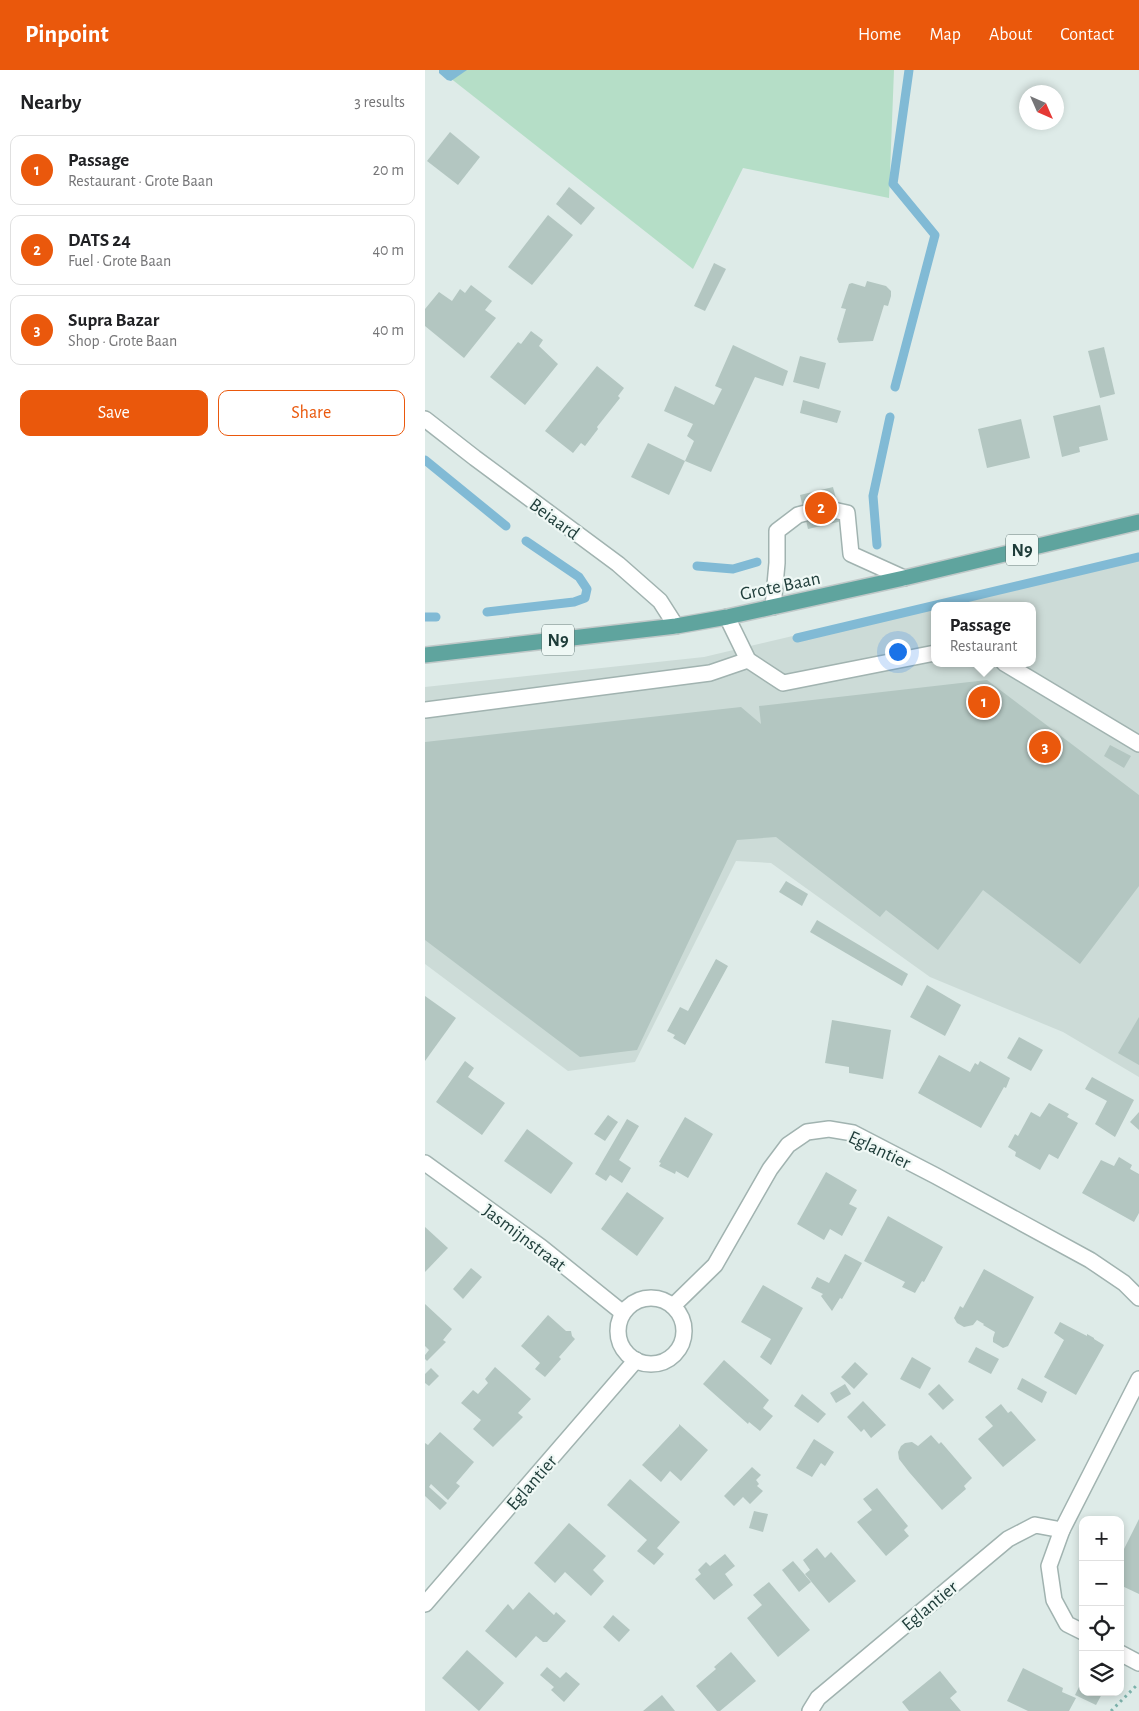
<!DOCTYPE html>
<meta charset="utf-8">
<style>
:root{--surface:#fff;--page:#f2f2f2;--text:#202124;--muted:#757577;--line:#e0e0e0;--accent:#ea580c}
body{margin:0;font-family:"Alegreya Sans",sans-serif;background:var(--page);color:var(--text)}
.controls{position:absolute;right:15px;bottom:15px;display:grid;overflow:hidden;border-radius:10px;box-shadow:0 2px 8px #0003}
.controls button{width:45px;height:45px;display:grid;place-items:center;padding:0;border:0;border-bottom:1px solid var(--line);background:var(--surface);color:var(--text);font:25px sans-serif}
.compass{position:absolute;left:594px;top:15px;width:45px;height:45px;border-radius:50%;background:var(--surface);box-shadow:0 2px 8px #0003;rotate:135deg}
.you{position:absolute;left:472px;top:581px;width:18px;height:18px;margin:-12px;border:4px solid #fff;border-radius:50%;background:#1a73e8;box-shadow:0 0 0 8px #1a73e833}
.badge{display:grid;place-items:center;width:32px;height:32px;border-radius:50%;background:var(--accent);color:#fff;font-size:16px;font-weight:700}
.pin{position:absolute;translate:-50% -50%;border:2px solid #fff;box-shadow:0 1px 5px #0006}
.popup{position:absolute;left:506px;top:532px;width:105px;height:65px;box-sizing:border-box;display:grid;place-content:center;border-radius:10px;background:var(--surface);filter:drop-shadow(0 1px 4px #0005);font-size:16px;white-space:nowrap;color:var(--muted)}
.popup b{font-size:19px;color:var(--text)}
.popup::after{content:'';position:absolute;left:50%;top:100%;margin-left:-10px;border:10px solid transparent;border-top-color:var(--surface)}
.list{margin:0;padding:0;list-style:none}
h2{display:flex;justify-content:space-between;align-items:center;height:65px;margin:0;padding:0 20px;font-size:21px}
h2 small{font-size:16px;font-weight:400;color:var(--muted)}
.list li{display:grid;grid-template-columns:32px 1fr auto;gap:15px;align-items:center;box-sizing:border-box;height:70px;margin:0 10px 10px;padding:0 10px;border:1px solid var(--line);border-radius:10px}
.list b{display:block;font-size:19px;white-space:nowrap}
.list p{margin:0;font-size:16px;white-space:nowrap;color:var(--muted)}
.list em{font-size:16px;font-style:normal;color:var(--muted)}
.actions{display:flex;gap:10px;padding:15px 20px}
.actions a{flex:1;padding:11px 0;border:1px solid var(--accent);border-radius:10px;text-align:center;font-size:18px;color:var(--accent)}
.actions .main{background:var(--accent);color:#fff}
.icon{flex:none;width:28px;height:28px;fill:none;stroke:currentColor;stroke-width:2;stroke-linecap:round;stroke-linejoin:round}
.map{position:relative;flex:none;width:714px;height:1641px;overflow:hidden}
header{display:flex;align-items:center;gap:30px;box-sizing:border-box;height:70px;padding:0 25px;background:var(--accent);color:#fff}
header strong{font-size:24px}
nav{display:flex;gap:28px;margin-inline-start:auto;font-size:18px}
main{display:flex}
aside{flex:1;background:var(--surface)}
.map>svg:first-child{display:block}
.built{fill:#ccdbd7;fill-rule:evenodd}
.green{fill:#b5dec7}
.water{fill:#81bad5}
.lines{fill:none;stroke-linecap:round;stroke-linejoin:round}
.stream{stroke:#81bad5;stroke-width:9}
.building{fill:#b3c6c1}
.minor-casing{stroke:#a1b3b0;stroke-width:18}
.major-casing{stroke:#c0c8c8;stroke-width:18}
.path{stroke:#7cb1aa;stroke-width:3;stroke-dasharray:2.5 4;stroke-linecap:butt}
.minor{stroke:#fff;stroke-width:15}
.major{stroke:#5fa49e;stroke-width:15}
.labels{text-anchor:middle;stroke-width:4.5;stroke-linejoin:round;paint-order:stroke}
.shield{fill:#eff8f5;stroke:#5d7471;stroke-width:1}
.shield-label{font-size:18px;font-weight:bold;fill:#1e3c39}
.street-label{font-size:19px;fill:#1e3c39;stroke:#eff8f5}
</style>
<header>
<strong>Pinpoint</strong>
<nav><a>Home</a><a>Map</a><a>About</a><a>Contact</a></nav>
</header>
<main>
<aside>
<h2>Nearby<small>3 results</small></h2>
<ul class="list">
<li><span class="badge">1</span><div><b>Passage</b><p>Restaurant · Grote Baan</p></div><em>20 m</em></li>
<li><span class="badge">2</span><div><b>DATS 24</b><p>Fuel · Grote Baan</p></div><em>40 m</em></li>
<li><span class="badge">3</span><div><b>Supra Bazar</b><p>Shop · Grote Baan</p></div><em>40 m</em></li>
</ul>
<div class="actions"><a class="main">Save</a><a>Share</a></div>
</aside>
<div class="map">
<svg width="714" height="1641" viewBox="0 0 714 1641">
<rect width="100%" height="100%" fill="#deebe8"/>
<path class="built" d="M714,484V1007L638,962L505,907L346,793L311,791L210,992L143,1001L0,894V617L279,587ZM510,536H608V593H510Z"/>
<path class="green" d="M15,0H469L464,128L318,98L268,199Z"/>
<path class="water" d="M14,0H42L26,11L22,10L14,3Z"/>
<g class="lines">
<g class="stream">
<path d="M470,317L510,165L468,114L484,0"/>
<path d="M0,390L81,456"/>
<path d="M452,475L448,426L465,347"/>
<path d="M272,496L308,499L332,492"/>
<path d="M62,542L149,532L160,528L162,519L154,507L101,471"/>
<path d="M0,547H11"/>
<path d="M372,568L714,487"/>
</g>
</g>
<g class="building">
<path d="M25,62L55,87L33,115L2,91Z"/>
<path d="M144,117L170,138L156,155L131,134Z"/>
<path d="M123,145L148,165L107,215L83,197Z"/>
<path d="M289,193L301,199L280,241L269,236Z"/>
<path d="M442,211L461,216L466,221V226L463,236L459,235L448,271L414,273L412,269L421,239L416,238L424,214L427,213L440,217Z"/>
<path d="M46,215L67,231L60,240L71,248L39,288L0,256V239L14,222L27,231L35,219L40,223Z"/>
<path d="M106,261L118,270L114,276L133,294L100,335L65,307L93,272L96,274Z"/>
<path d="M308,275L363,301L358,316L330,307L286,402L260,391L269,371L262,366L268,354L239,341L250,316L289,335L297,319L290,316Z"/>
<path d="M679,277L690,324L675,328L663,281Z"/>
<path d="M375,286L401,293L394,319L368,312Z"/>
<path d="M172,296L199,318L193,326L195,328L172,357L173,359L160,376L156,373L148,383L120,361Z"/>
<path d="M378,330L416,341L412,353L375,343Z"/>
<path d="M675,335L683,370L654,377L655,382L637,387L628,346Z"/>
<path d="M596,349L605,388L562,398L553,359Z"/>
<path d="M223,373L260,391L244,425L206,407Z"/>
<path d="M408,417L417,451L383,459L375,425Z"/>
<path d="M562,610L714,725V816L655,894L558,820L513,880L461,840L455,847L351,767L312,770L212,980L155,987L0,870V672L316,637L336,654L334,636Z"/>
<path d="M685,675L706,686L699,698L679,686Z"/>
<path d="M361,811L383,824L377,836L354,822Z"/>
<path d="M392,850L483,904L477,916L385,862Z"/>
<path d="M291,889L303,896L260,975L248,968L250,965L242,961L255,937L263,941Z"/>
<path d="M502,915L536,935L520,966L485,947Z"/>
<path d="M0,926L31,948L0,991Z"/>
<path d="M714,947V995L693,983Z"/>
<path d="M407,950L466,960L458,1009L424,1003V997L400,993Z"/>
<path d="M594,967L618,980L606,1001L582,988Z"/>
<path d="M514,985L545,1002L550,993L553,995L555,991L585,1008L581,1018L579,1017L556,1058L493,1023Z"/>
<path d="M40,991L49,998L43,1007L80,1033L57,1065L11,1032Z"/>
<path d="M667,1007L709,1030L690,1067L670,1054L682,1031L660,1019Z"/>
<path d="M624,1033L644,1044L642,1047L653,1053L633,1089L624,1084L615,1100L590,1086L591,1082L583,1077L590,1064L593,1066L606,1042L615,1047Z"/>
<path d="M714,1042V1060L705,1052Z"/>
<path d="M183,1045L193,1052L180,1071L169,1064Z"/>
<path d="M260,1047L288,1064L263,1108L251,1101L250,1104L234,1096L236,1093L234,1092Z"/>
<path d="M202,1049L214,1056L194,1090L206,1098L197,1113L185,1105L181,1111L170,1104Z"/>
<path d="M102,1059L148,1093L126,1124L79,1091Z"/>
<path d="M694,1087L707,1095L705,1099L714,1104V1143L709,1152L657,1123L676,1090L689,1096Z"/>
<path d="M401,1102L432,1120L424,1134L432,1138L417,1166L405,1159L399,1170L372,1154Z"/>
<path d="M202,1122L239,1148L212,1186L176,1159Z"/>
<path d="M463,1146L518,1177L499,1212L497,1211L490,1223L477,1217L480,1212L439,1191Z"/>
<path d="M0,1157L23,1178L0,1202Z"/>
<path d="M420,1184L437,1193L417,1229L415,1228L407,1241L396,1226L398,1224L386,1218L392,1207L404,1213Z"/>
<path d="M46,1198L57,1207L38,1229L28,1219Z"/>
<path d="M559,1199L609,1227L583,1276L578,1278L568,1272V1268L570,1262L558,1255L559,1254L552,1250L548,1255L539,1257L532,1253L529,1248L535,1236L538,1238Z"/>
<path d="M338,1215L378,1238L346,1295L335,1287L346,1269L316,1252Z"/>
<path d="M0,1234L27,1259L18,1270L21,1272L2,1291L0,1289V1285L4,1280L0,1276Z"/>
<path d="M123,1245L141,1261H146L147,1266L150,1269L134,1287L136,1289L120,1307L110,1299L115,1293L96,1276Z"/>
<path d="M635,1252L662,1266V1264L669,1268V1269L679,1275L651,1325L619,1307L639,1270L629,1263Z"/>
<path d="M551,1277L574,1289L566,1304L543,1292Z"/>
<path d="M487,1287L506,1298L495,1319L475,1309Z"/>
<path d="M299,1290L344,1330L338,1338L348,1346L335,1361L324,1352L323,1354L278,1314Z"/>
<path d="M430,1292L443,1304L429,1319L416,1307Z"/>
<path d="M70,1297L106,1329L93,1343L98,1347L68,1377L48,1359L56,1350L36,1333L48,1320L53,1324L63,1313L60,1309Z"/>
<path d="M6,1298L14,1306L4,1316L0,1313V1304Z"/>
<path d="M597,1308L622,1322L617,1333L592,1319Z"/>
<path d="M420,1314L426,1324L411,1333L405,1323Z"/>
<path d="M514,1314L529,1330L518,1340L503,1324Z"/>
<path d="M377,1324L401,1344L393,1353L369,1336Z"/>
<path d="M438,1331L461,1355L446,1368L439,1359L436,1362L422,1347Z"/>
<path d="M576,1334L583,1343L586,1341L611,1370L578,1397L553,1369L568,1356L560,1347Z"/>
<path d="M254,1354L283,1380L256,1411L245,1401L236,1412L217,1395L254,1356Z"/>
<path d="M15,1362L49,1392L31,1413L35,1416L23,1430L6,1414L4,1417L22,1433L15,1440L0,1426V1373L3,1375Z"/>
<path d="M506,1365L514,1374L516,1372L547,1408L539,1416L541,1419L517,1440L484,1402L474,1389L473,1382L476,1376L480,1373L487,1372L493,1376Z"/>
<path d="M389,1369L409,1382L400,1396L396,1393L387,1407L371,1398Z"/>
<path d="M327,1397L336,1405L331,1410L334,1414L332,1416L338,1421L325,1434L318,1427L309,1436L299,1426Z"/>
<path d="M205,1409L255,1452L232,1478L239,1484L229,1495L212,1481L222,1470L182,1435Z"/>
<path d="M452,1418L483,1456L479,1460L484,1466L461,1486L432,1452L447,1440L438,1429Z"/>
<path d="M329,1441L343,1444L338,1462L324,1458Z"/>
<path d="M714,1449V1524L695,1515V1487Z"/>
<path d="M144,1453L181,1486L168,1500L179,1511L166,1526L140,1502L130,1513L109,1493Z"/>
<path d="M392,1478L400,1488L406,1482L431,1511L404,1533L380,1504L385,1500L378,1490Z"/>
<path d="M300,1484L310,1496L300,1504L308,1515L289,1530L270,1509L276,1504L273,1500L281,1492L285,1496Z"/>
<path d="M368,1491L386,1512L374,1522L357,1500Z"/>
<path d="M344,1512L385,1560L353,1587L322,1548L337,1535L328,1525Z"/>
<path d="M104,1522L129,1545L131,1542L141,1551L122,1572H118L111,1566L91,1588L60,1561L83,1534L88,1540Z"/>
<path d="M188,1545L205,1560L194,1572L178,1557Z"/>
<path d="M42,1580L79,1613L54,1641L17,1608Z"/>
<path d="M306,1582L331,1611L295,1641H292L271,1616L291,1599L289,1597Z"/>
<path d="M122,1597L135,1608L141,1602L155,1614L139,1632L126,1620L129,1617L115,1605Z"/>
<path d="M598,1598L638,1618L637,1622L651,1628L644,1641H603L582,1631Z"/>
<path d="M515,1601L532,1622L525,1628L536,1641H484L477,1632Z"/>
<path d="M658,1609V1622H678L671,1635L650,1625Z"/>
<path d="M237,1625L250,1641H218Z"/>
</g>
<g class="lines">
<g class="minor-casing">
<g id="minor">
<path d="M0,349L50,388L193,494L235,531L251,556"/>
<path d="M348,537L352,493V461L373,445L399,438L422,443L426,484L479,508"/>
<path d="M302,547L323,590L358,613L510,583"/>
<path d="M579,593L714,674"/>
<path d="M0,640L285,603L323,590"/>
<path d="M0,1093L116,1177L198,1243"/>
<circle cx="226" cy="1261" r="33"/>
<path d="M248,1236L290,1195L345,1099L363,1075L382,1062L404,1059L428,1063L511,1106L665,1190L699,1213L714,1228"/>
<path d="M637,1460L624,1496L629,1530L642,1554L658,1562"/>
<path d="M0,1534L211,1290"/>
<path d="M695,1583L714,1593"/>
<path d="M385,1641L393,1628L583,1469L610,1455L637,1460L714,1309"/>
</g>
</g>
<g class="major-casing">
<path id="major" d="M0,585L251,556L302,547L479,508L714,452"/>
</g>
<path class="path" d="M686,1641L712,1615"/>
<use href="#minor" class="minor"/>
<use href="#major" class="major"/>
</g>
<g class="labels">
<g class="shield">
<rect x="581" y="464.5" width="32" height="31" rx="4"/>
<rect x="117" y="554.5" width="32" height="31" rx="4"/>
</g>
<g class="shield-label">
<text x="597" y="486">N9</text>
<text x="133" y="576">N9</text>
</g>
<g class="street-label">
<text transform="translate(130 448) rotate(36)" y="7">Beiaard</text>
<text transform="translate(355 515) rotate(-12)" y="7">Grote Baan</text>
<text transform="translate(455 1079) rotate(25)" y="7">Eglantier</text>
<text transform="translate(100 1167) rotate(37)" y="7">Jasmijnstraat</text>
<text transform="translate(106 1412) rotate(-49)" y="7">Eglantier</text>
<text transform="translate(504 1535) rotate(-40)" y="7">Eglantier</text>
</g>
</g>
</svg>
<div class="controls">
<button>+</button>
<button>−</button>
<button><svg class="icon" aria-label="locate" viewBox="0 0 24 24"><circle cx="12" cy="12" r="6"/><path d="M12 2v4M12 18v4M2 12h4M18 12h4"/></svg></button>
<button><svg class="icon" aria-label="layers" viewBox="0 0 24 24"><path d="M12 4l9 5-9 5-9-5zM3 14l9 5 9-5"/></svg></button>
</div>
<svg class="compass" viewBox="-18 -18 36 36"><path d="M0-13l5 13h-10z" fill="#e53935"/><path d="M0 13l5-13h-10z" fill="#757577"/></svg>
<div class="you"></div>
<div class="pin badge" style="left:559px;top:632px">1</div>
<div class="popup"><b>Passage</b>Restaurant</div>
<div class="pin badge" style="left:396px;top:438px">2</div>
<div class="pin badge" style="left:620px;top:677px">3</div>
</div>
</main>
